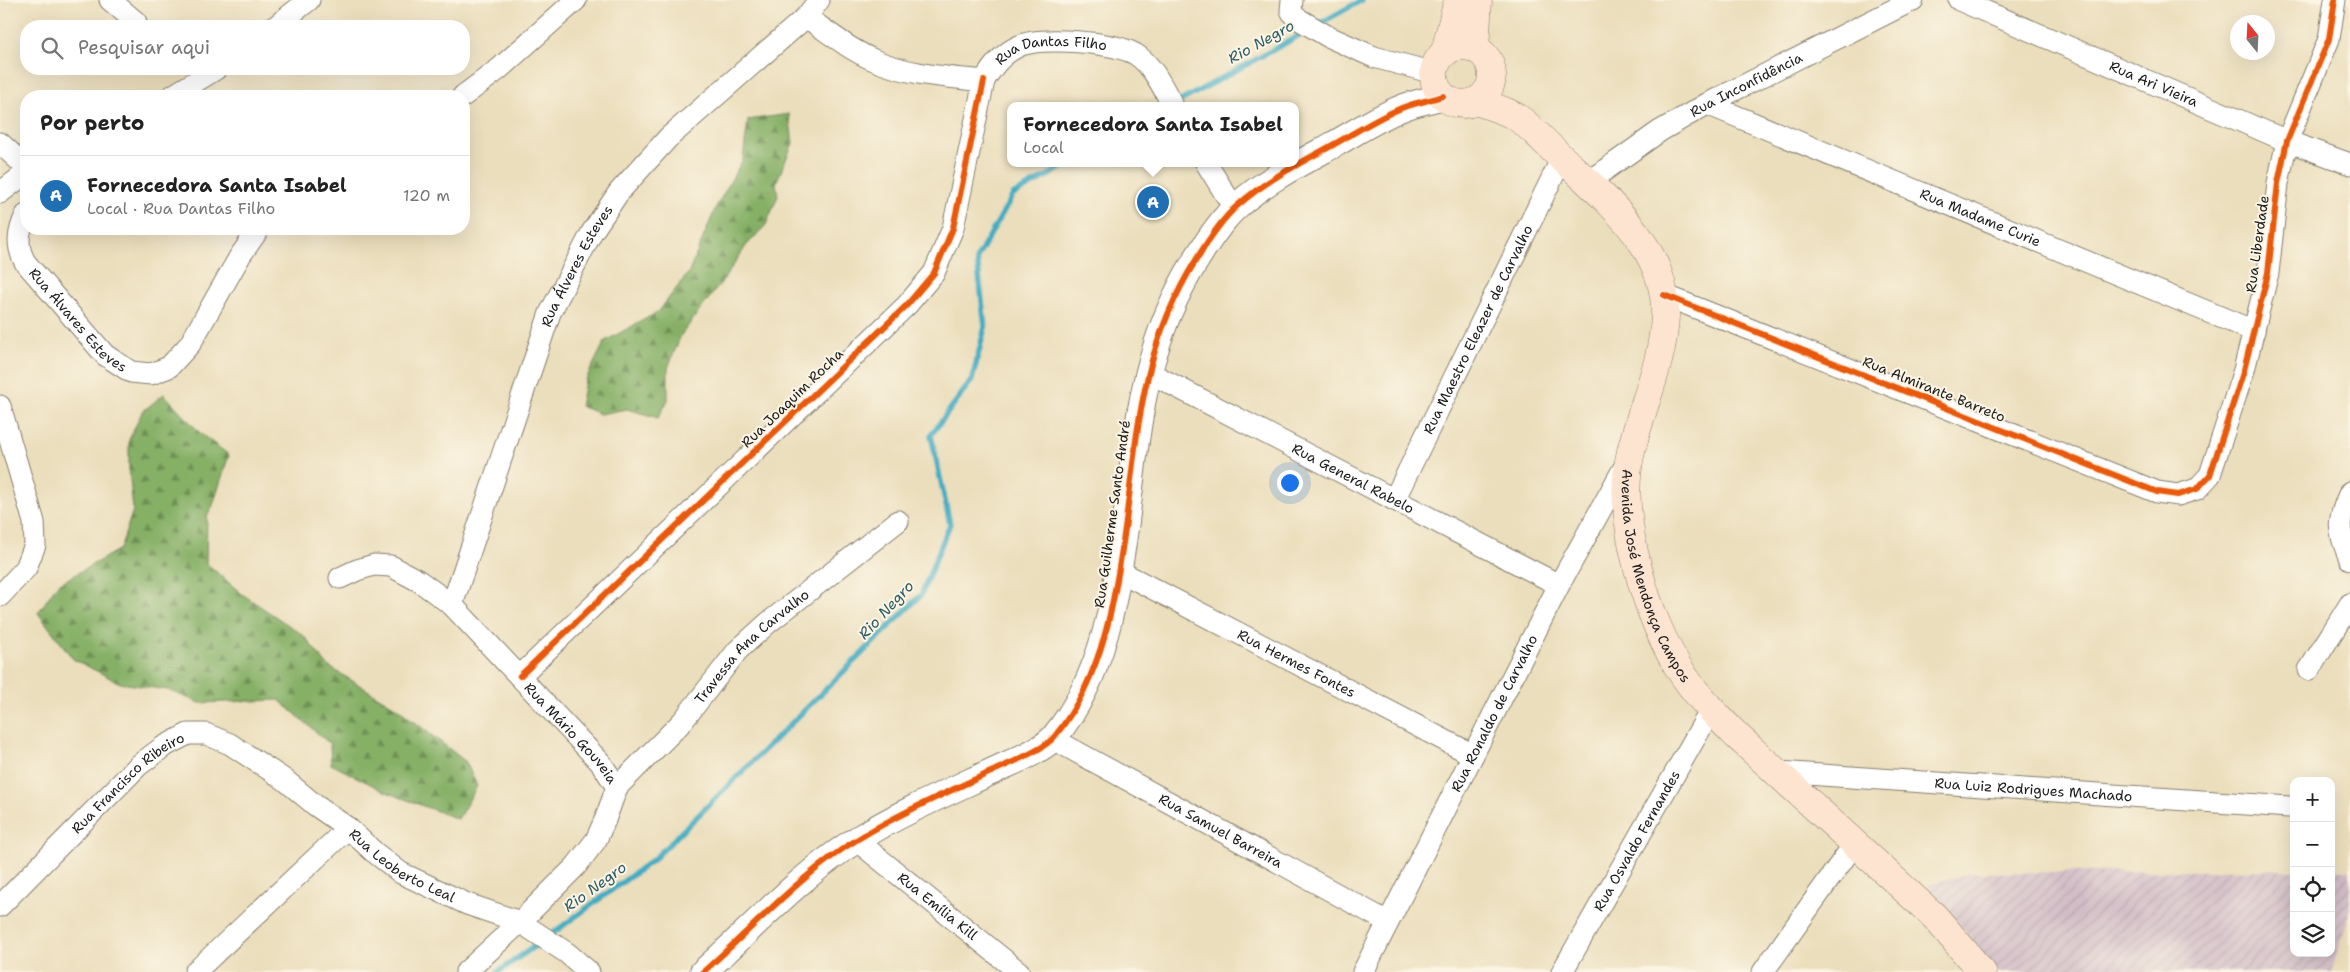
<!DOCTYPE html>
<html lang="pt">
<meta charset="utf-8">
<style>
:root{--surface:#fff;--page:#f2f2f2;--text:#222;--muted:#767676;--line:#e0e0e0;--accent:#1f6fb2}
body{margin:0;font-family:"Shantell Sans",sans-serif;background:var(--page);color:var(--text)}
.controls{position:absolute;right:15px;bottom:15px;display:grid;overflow:hidden;border-radius:10px;box-shadow:0 5px 20px #0002}
.controls button{width:45px;height:45px;display:grid;place-items:center;padding:0;border:0;border-bottom:1px solid var(--line);background:var(--surface);color:var(--text);font:25px sans-serif}
.compass{position:absolute;left:2230px;top:15px;width:45px;height:45px;border-radius:50%;background:var(--surface);box-shadow:0 5px 20px #0002;rotate:342deg}
.you{position:absolute;left:1289px;top:482px;width:18px;height:18px;margin:-12px;border:4px solid #fff;border-radius:50%;background:#1a73e8;box-shadow:0 0 0 8px #1a73e833}
.badge{display:grid;place-items:center;width:32px;height:32px;border-radius:50%;background:var(--accent);color:#fff;font-size:16px;font-weight:700}
.pin{position:absolute;translate:-50% -50%;border:2px solid #fff;box-shadow:0 1px 5px #0006}
.popup{position:absolute;left:1007px;top:102px;width:292px;height:65px;box-sizing:border-box;display:grid;place-content:center;border-radius:10px;background:var(--surface);filter:drop-shadow(0 1px 4px #0005);font-size:16px;white-space:nowrap;color:var(--muted)}
.popup b{font-size:19px;color:var(--text)}
.popup::after{content:'';position:absolute;left:50%;top:100%;margin-left:-10px;border:10px solid transparent;border-top-color:var(--surface)}
.list{margin:0;padding:0;list-style:none}
h2{display:flex;justify-content:space-between;align-items:center;height:65px;margin:0;padding:0 20px;font-size:21px}
h2 small{font-size:16px;font-weight:400;color:var(--muted)}
.list li{display:grid;grid-template-columns:32px 1fr auto;gap:15px;align-items:center;box-sizing:border-box;height:80px;padding:0 20px;border-top:1px solid var(--line)}
.list b{display:block;font-size:19px;white-space:nowrap}
.list p{margin:0;font-size:16px;white-space:nowrap;color:var(--muted)}
.list em{font-size:16px;font-style:normal;color:var(--muted)}
.icon{flex:none;width:28px;height:28px;fill:none;stroke:currentColor;stroke-width:2;stroke-linecap:round;stroke-linejoin:round}
.map{position:relative;flex:none;width:2350px;height:972px;overflow:hidden}
.search{position:absolute;background:var(--surface);box-shadow:0 5px 20px #0002;left:20px;top:20px;width:450px;height:55px;display:flex;align-items:center;gap:12px;box-sizing:border-box;padding:0 18px;border-radius:20px;color:var(--muted);font-size:19px}
.panel{position:absolute;background:var(--surface);box-shadow:0 5px 20px #0002;left:20px;top:90px;width:450px;height:145px;border-radius:20px}
.map>svg:first-child{display:block}
.industrial{fill:url(#industrial-furrows)}
.forest{fill:url(#forest-firs);stroke:#516641}
.lines{fill:none;stroke-linecap:round;stroke-linejoin:round}
.stream{stroke:#43acc2;stroke-width:5.5}
.minor-casing{stroke:#847d6c;stroke-width:23}
.tertiary-casing{stroke:#847d6c;stroke-width:28}
.secondary-casing{stroke:#847d6c;stroke-width:29}
.minor{stroke:#fff;stroke-width:21}
.tertiary{stroke:#fff;stroke-width:26}
.secondary{stroke:#fde4d0;stroke-width:28}
.cycleway-casing{stroke:#fcf5e5;stroke-width:9}
.cycleway{stroke:#e8590c;stroke-width:6}
.labels{text-anchor:middle;stroke-width:4;stroke-linejoin:round;paint-order:stroke}
.street-label{font-size:14px;fill:#1c1c1c;stroke:#fcf5e5}
.water-label{font-size:15px;font-style:italic;fill:#2e5d67;stroke:#fcf5e5}
</style>
<div class="map">
<svg width="2350" height="972" viewBox="0 0 2350 972">
<defs>
<pattern id="industrial-furrows" width="10" height="10" patternUnits="userSpaceOnUse" patternTransform="scale(1.25)"><rect width="10" height="10" fill="#d2bdc7"/><path d="M-1 1l2-2M0 10L10 0M9 11l2-2" fill="none" stroke="#b4a2aa"/></pattern>
<pattern id="forest-firs" width="22" height="20" patternUnits="userSpaceOnUse" patternTransform="scale(1.25)"><rect width="22" height="20" fill="#86b066"/><path d="M5 1l3.5 6h-7zM16 11l3.5 6h-7z" fill="#6d8e53"/></pattern>
</defs>
<rect width="100%" height="100%" fill="#fcf5e5"/>
<filter id="ink" filterUnits="userSpaceOnUse"><feTurbulence type="fractalNoise" baseFrequency=".02" numOctaves="2"/><feDisplacementMap in="SourceGraphic" scale="10" xChannelSelector="R" yChannelSelector="G"/><feConvolveMatrix kernelMatrix="1 2 1 2 8 2 1 2 1" color-interpolation-filters="sRGB"/></filter>
<filter id="wash" filterUnits="userSpaceOnUse"><feTurbulence type="fractalNoise" baseFrequency=".0096" numOctaves="4" result="noise"/><feDisplacementMap in="SourceGraphic" scale="20" xChannelSelector="R" yChannelSelector="G"/><feGaussianBlur stdDeviation="1.12" result="paint"/><feColorMatrix in="noise" values="0 0 0 0 0 0 0 0 0 0 0 0 0 0 0 0 0 1.4 0 .05"/><feComposite in="paint" operator="in"/></filter>
<g filter="url(#wash)">
<rect width="100%" height="100%" fill="#ebdebc"/>
<path class="industrial" d="M2294,870V953H2331V870H2350V912L2331,972H1998L1928,885L1969,873Z"/>
<g class="forest">
<path d="M789,114L793,143L776,183L778,196L766,225L746,246L724,279L681,335L668,368V400L658,418L627,409L600,414L580,406L585,381L605,341L658,312L689,272L716,207L743,159L748,120Z"/>
<path d="M164,394L201,434L229,455L213,505L207,517L206,563L242,594L303,635L328,666L397,708L466,762L477,786L458,819L386,792L331,764L330,744L279,700L200,703L168,690L120,683L73,659L38,613L57,585L120,549L133,510L129,469V440L142,412Z"/>
</g>
<g class="lines">
<g class="stream">
<path d="M1319,24L1362,0"/>
<path d="M1177,103L1309,30"/>
<path d="M549,936L654,859L921,595L950,524L931,435L972,380L985,327L977,258L1013,195L1070,163"/>
<path d="M498,972L542,941"/>
</g>
</g>
</g>
<g filter="url(#ink)">
<g class="lines">
<g class="minor-casing">
<g id="minor">
<path d="M110,0L136,22"/>
<path d="M1292,0L1291,10L1295,17L1329,37L1374,57L1434,73"/>
<path id="s1" d="M1959,0L2287,141L2350,164"/>
<path id="s2" d="M806,17C828,32 850,50 874,60C908,75 948,77 984,81C992,67 1003,53 1019,46C1041,36 1114,42 1135,54C1153,65 1163,88 1173,106"/>
<path d="M276,26L309,0"/>
<path d="M172,96L216,69"/>
<path d="M463,96L499,69L576,0"/>
<path id="s3" d="M1707,104L2254,331"/>
<path d="M0,143L26,167"/>
<path d="M1206,163L1234,208"/>
<path id="s4" d="M1588,182L1660,131L1707,104L1913,0"/>
<path d="M0,193L26,173"/>
<path id="s5" d="M26,215C18,232 16,246 25,262L105,355L131,372L151,374L169,367L190,344L240,256L259,229"/>
<path d="M1664,295L2157,492L2178,495L2197,489L2210,475L2244,370L2268,273L2278,183L2287,141L2329,39L2335,0"/>
<path id="s6" d="M1148,372L1559,585"/>
<path d="M0,406L34,522L35,545L26,568L0,596"/>
<path d="M2350,492C2337,521 2337,530 2350,559"/>
<path id="s7" d="M1394,500L1562,158"/>
<path id="s8" d="M1119,571L1473,755"/>
<path id="s9" d="M340,578L357,570L374,565L391,566L419,581L452,605L601,763L617,787"/>
<path id="s10" d="M452,605L550,313L592,232L619,192L668,138L806,17L819,0"/>
<path d="M2309,670L2350,604"/>
<path d="M520,676L907,305L934,273L953,228L984,81"/>
<path id="s11" d="M1053,739L1388,922"/>
<path id="s12" d="M1778,772L2289,807"/>
<path id="s13" d="M856,840L1019,972"/>
<path id="s14" d="M0,906L139,765L163,747L188,734H206L230,744L285,780L315,805L348,828L374,852L401,873L467,904L520,922L567,953L589,972"/>
<path d="M195,972L348,828"/>
<path id="s15" d="M466,972L520,922L576,866L596,840L605,820L617,787L682,722L738,650L768,623L898,521"/>
<path id="s16" d="M1363,972L1559,585L1627,462"/>
<path id="s17" d="M1562,972L1711,710"/>
<path d="M1763,972L1855,843"/>
</g>
</g>
<g class="tertiary-casing">
<path id="tertiary" d="M703,972C752,929 803,872 858,839C900,813 946,793 991,772C1009,763 1043,751 1055,736C1104,676 1116,595 1126,521C1138,424 1143,345 1196,260C1207,242 1221,220 1237,206C1265,181 1298,164 1331,146C1355,133 1381,115 1407,106C1419,102 1431,100 1443,96"/>
</g>
<g class="secondary-casing">
<g id="secondary">
<circle cx="1463" cy="75" r="29"/>
<path d="M1475,49L1478,0"/>
<path d="M1445,52L1458,0"/>
<path id="s18" d="M1476,101C1489,106 1506,110 1518,118C1534,129 1548,146 1563,159C1607,200 1668,249 1665,316C1663,365 1640,409 1630,456C1616,518 1648,624 1684,676C1699,698 1718,717 1737,736L1935,917L1982,972"/>
</g>
</g>
<use href="#minor" class="minor"/>
<use href="#tertiary" class="tertiary"/>
<use href="#secondary" class="secondary"/>
<g class="cycleway-casing">
<g id="cycleway">
<path d="M1664,295L2157,492L2178,495L2197,489L2210,475L2244,370L2268,273L2278,183L2287,141L2329,39L2335,0"/>
<path d="M520,676L907,305L934,273L953,228L984,81"/>
<path d="M703,972C752,929 803,872 858,839C900,813 946,793 991,772C1009,763 1043,751 1055,736C1104,676 1116,595 1126,521C1138,424 1143,345 1196,260C1207,242 1221,220 1237,206C1265,181 1298,164 1331,146C1355,133 1381,115 1407,106C1419,102 1431,100 1443,96"/>
</g>
</g>
<use href="#cycleway" class="cycleway"/>
</g>
</g>
<g class="labels">
<g class="street-label">
<text dy="5" stroke="none"><textPath href="#s2" startOffset="274">Rua Dantas Filho</textPath></text>
<text dy="5" stroke="none"><textPath href="#s1" startOffset="212">Rua Ari Vieira</textPath></text>
<text dy="5" stroke="none"><textPath href="#s4" startOffset="186">Rua Inconfidência</textPath></text>
<text dy="5" stroke="none"><textPath href="#s3" startOffset="296">Rua Madame Curie</textPath></text>
<text transform="translate(2257 244) rotate(-82)" y="5">Rua Liberdade</text>
<text dy="5" stroke="none"><textPath href="#s10" startOffset="362">Rua Álveres Esteves</textPath></text>
<text dy="5" stroke="none"><textPath href="#s5" startOffset="128">Rua Álvares Esteves</textPath></text>
<text dy="5" stroke="none"><textPath href="#s7" startOffset="190">Rua Maestro Eleazer de Carvalho</textPath></text>
<text transform="translate(1934 389) rotate(22)" y="5">Rua Almirante Barreto</text>
<text transform="translate(792 398) rotate(-44)" y="5">Rua Joaquim Rocha</text>
<text dy="5" stroke="none"><textPath href="#s6" startOffset="231">Rua General Rabelo</textPath></text>
<text transform="translate(1112 514) rotate(-82)" y="5">Rua Guilherme Santo André</text>
<text dy="5" stroke="none"><textPath href="#s18" startOffset="570">Avenida José Mendonça Campos</textPath></text>
<text dy="5" stroke="none"><textPath href="#s15" startOffset="438">Travessa Ana Carvalho</textPath></text>
<text dy="5" stroke="none"><textPath href="#s8" startOffset="200">Rua Hermes Fontes</textPath></text>
<text dy="5" stroke="none"><textPath href="#s16" startOffset="290">Rua Ronaldo de Carvalho</textPath></text>
<text dy="5" stroke="none"><textPath href="#s9" startOffset="301">Rua Mário Gouveia</textPath></text>
<text dy="5" stroke="none"><textPath href="#s14" startOffset="178">Rua Francisco Ribeiro</textPath></text>
<text dy="5" stroke="none"><textPath href="#s12" startOffset="256">Rua Luiz Rodrigues Machado</textPath></text>
<text dy="5" stroke="none"><textPath href="#s11" startOffset="191">Rua Samuel Barreira</textPath></text>
<text dy="5" stroke="none"><textPath href="#s17" startOffset="151">Rua Osvaldo Fernandes</textPath></text>
<text dy="5" stroke="none"><textPath href="#s14" startOffset="512">Rua Leoberto Leal</textPath></text>
<text dy="5" stroke="none"><textPath href="#s13" startOffset="105">Rua Emília Kill</textPath></text>
</g>
<g class="water-label">
<text transform="translate(1261 42) rotate(-29)" y="5">Rio Negro</text>
<text transform="translate(886 610) rotate(-47)" y="5">Rio Negro</text>
<text transform="translate(595 887) rotate(-36)" y="5">Rio Negro</text>
</g>
</g>
</svg>
<div class="controls">
<button>+</button>
<button>−</button>
<button><svg class="icon" aria-label="locate" viewBox="0 0 24 24"><circle cx="12" cy="12" r="6"/><path d="M12 2v4M12 18v4M2 12h4M18 12h4"/></svg></button>
<button><svg class="icon" aria-label="layers" viewBox="0 0 24 24"><path d="M12 4l9 5-9 5-9-5zM3 14l9 5 9-5"/></svg></button>
</div>
<svg class="compass" viewBox="-18 -18 36 36"><path d="M0-13l5 13h-10z" fill="#e53935"/><path d="M0 13l5-13h-10z" fill="#767676"/></svg>
<div class="you"></div>
<div class="pin badge" style="left:1153px;top:202px">A</div>
<div class="popup"><b>Fornecedora Santa Isabel</b>Local</div>
<div class="search"><svg class="icon" aria-label="search" viewBox="0 0 24 24"><circle cx="10" cy="10" r="6"/><path d="M15 15l6 6"/></svg>Pesquisar aqui</div>
<section class="panel">
<h2>Por perto<small></small></h2>
<ul class="list">
<li><span class="badge">A</span><div><b>Fornecedora Santa Isabel</b><p>Local · Rua Dantas Filho</p></div><em>120 m</em></li>
</ul>
</section>
</div>
